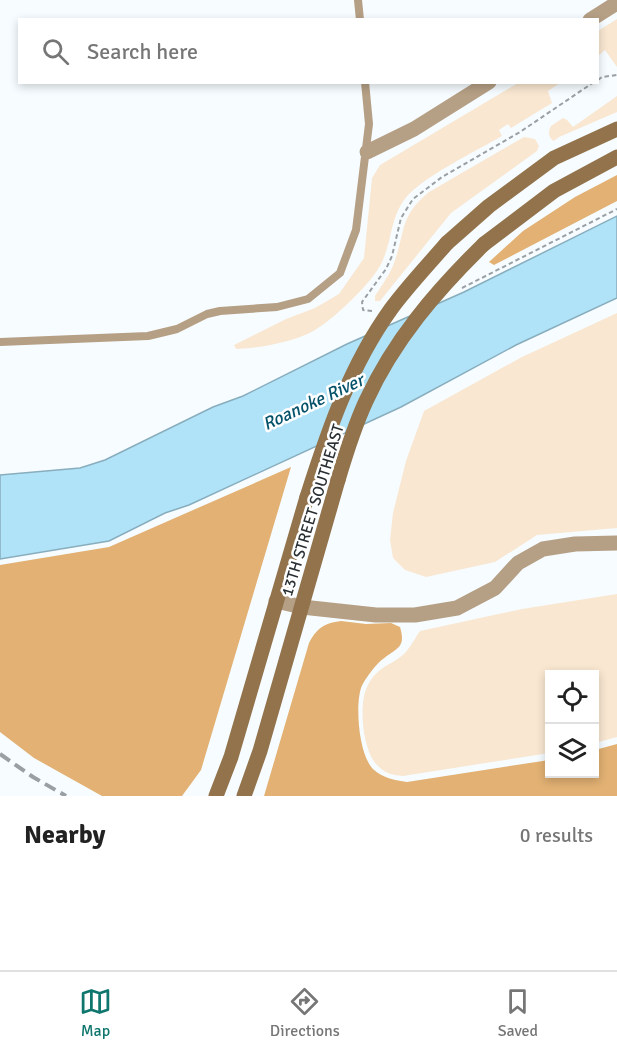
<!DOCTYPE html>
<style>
:root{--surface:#fff;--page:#f2f2f2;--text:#222;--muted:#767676;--line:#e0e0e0;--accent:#0f766e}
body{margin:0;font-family:Signika,sans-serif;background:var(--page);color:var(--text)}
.controls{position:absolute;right:18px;bottom:18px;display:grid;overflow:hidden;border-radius:0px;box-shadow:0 3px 9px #0003}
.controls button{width:54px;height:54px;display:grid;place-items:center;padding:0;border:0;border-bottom:2px solid var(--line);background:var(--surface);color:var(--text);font:30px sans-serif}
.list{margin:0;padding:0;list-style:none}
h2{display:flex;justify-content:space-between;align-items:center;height:78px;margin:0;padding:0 24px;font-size:26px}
h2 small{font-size:20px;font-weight:400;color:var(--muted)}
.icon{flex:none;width:33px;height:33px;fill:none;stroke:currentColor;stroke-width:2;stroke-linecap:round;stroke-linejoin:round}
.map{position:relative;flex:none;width:617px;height:796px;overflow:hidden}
.search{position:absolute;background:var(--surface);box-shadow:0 3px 9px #0003;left:18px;right:18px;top:18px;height:66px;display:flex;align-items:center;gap:15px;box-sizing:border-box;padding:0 21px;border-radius:0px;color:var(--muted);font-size:22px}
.sheet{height:174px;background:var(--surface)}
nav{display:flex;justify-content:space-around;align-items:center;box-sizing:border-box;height:84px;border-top:2px solid var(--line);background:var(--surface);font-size:16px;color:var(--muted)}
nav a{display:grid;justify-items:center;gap:3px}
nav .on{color:var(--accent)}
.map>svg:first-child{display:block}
.green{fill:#f9e7d1}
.forest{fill:#e2b173}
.water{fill:#b1e3f8;stroke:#88adbd;stroke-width:1.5}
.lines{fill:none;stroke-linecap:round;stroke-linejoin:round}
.path{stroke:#9aa0a3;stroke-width:2;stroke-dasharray:4.5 3;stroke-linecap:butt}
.service{stroke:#b59f85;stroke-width:8}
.minor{stroke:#b59f85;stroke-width:15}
.secondary{stroke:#92734c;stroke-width:15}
.rail{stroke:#999fa2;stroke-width:4;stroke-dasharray:12 6;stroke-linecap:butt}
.secondary-bridge{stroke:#92734c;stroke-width:15}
.labels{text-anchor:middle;stroke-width:5;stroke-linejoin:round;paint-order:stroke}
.street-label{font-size:16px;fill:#292f32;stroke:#fff}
.water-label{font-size:18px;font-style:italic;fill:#04526a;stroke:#fff}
</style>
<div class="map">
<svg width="617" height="796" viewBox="0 0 617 796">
<rect width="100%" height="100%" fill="#f6fcff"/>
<g class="green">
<path d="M617,19V67L605,50L598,56V31Z"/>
<path d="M518,83H560L548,91L552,103L511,128L508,124L499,130L502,136C476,151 429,174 409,194C390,214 393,239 382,262C373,282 335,318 315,330C298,341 256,349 236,349L234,345L286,319L315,308L339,294L364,258L372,178L380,165Z"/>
<path d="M617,96V112L559,137L554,141C548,138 548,131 551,126L563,118L567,120L573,127Z"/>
<path d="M524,137L535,139L539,146L537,151L451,213L380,301H375V296C382,285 390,274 394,263C406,230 399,217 429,192Z"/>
<path d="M617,313V528L537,535L495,562L426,577L405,570L393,558L390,540L393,513L406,461L424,411L522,357Z"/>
<path d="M617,594V737L595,743L594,674H550L549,753L403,776C393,775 386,774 378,766C363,753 358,705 367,687C377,666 389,667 404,654C410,648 415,638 420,631L522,609Z"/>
</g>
<g class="forest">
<path d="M617,175V201L494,265L489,262L523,231L575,197Z"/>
<path d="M291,467L201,770L182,796H102L34,758L0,732V565L109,547Z"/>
<path d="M341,621L366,624L391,623L400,627C406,648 398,647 383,659C376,664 364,680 361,688C355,707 359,755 373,769C382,778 395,780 407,782L549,760L550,774H594L595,750L617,744V796H264L309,643C317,628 324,623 341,621Z"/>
</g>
<path class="water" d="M617,216V298L516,345L401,407L189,505L165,513L109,541L0,559V475L80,468L105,460L213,407L243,396L347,344L464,292Z"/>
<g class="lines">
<g class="path">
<path d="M598,80L602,77L617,75"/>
<path d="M462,288L617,209"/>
<path d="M372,311L363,310L362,302L386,269L392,256L401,218L413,199L442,177L520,132L594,82"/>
</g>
<g class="service">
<path d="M358,0L360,20"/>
<path d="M0,342L148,336L177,329L207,314L220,311L277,307L308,299L340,273L356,230L369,124L365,82"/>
</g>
<g class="minor">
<path d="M590,20L617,3"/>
<path d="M367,152L414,129L489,82"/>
<path d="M276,601L302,607L376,615H415L457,608L495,588L518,563L543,549L575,544L617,543"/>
</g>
<g class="secondary">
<path d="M447,243L489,206L554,158L617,129"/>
<path d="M484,244L554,191L617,157"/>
<path d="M216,796L231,757L307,497"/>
<path d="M244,796L260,751L338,480"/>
</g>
<path class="rail" d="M0,754L33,777L66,796"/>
<g class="secondary-bridge">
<path d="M338,480C346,453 354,427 366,401C394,340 436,291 484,244"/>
<path d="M307,497C328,431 350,366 391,309C408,286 428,265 447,243"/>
</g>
</g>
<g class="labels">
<g class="street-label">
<text transform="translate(312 510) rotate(-73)" y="6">13TH STREET SOUTHEAST</text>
</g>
<g class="water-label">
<text transform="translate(313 402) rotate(-25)" y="6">Roanoke River</text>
</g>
</g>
</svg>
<div class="controls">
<button><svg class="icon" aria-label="locate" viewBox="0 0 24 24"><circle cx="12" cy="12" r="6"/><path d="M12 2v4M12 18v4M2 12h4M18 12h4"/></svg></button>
<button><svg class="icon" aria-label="layers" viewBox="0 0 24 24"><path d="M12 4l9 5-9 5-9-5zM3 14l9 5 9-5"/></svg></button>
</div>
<div class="search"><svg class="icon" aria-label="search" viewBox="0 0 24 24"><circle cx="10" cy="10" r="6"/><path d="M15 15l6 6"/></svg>Search here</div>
</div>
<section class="sheet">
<h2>Nearby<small>0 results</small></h2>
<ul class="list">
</ul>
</section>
<nav>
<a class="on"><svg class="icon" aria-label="map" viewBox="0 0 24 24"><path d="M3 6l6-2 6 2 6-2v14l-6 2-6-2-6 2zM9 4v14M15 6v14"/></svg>Map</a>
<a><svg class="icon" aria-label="directions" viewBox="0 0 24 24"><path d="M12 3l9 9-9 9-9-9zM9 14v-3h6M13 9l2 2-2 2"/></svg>Directions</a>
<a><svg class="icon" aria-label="saved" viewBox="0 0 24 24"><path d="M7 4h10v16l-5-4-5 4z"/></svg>Saved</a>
</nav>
